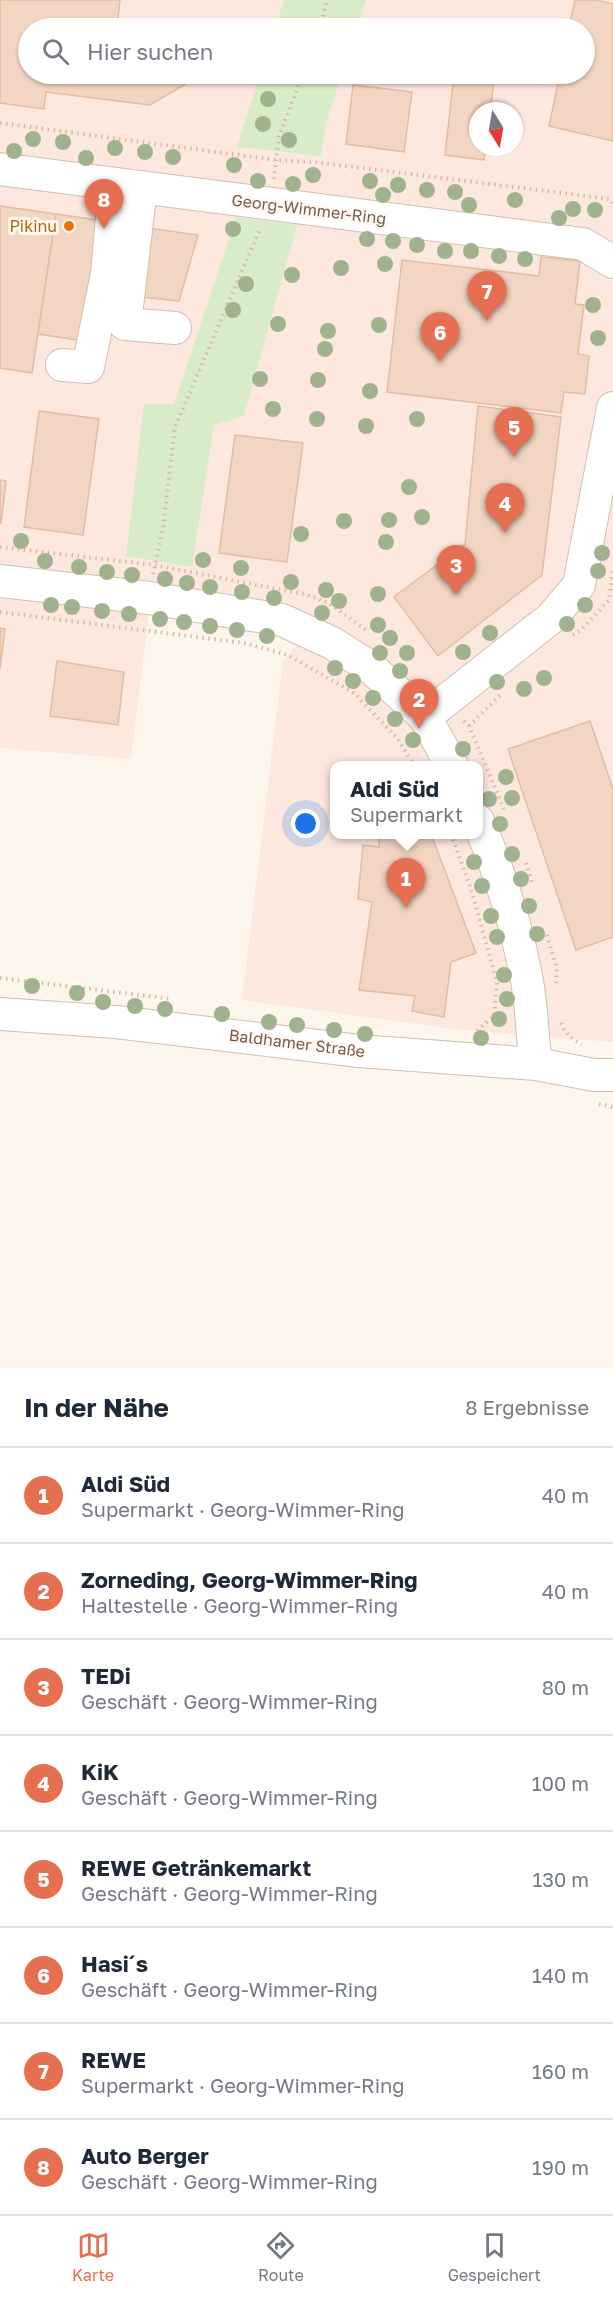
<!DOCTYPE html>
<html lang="de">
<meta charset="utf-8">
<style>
:root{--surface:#fff;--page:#f2f2f3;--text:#1f2937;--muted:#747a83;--line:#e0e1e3;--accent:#e76f51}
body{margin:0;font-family:"Golos Text",sans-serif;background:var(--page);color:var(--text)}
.compass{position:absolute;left:469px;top:102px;width:54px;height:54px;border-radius:50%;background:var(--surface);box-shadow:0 2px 4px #0004;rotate:169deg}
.you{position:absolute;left:306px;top:824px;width:21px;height:21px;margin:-15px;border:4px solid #fff;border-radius:50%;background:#1a73e8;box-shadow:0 0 0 9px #1a73e833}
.badge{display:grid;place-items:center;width:39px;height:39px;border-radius:50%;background:var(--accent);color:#fff;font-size:20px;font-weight:700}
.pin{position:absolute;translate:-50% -50px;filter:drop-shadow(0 2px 3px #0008)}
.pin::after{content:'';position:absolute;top:32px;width:21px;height:18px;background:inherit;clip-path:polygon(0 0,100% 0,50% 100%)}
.popup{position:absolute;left:330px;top:761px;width:153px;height:78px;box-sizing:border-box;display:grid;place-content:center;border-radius:12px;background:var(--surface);filter:drop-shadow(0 2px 4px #0005);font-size:20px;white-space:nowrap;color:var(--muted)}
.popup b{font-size:22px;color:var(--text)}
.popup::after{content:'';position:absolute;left:50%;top:100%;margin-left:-12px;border:12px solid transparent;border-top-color:var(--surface)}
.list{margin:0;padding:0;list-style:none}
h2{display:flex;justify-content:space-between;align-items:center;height:78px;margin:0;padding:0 24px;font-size:26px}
h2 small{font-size:20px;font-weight:400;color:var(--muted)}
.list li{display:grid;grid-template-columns:39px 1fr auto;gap:18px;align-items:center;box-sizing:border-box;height:96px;padding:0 24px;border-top:2px solid var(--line)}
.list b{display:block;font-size:22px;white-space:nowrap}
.list p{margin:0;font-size:20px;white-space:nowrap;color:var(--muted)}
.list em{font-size:20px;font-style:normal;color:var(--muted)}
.icon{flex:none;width:33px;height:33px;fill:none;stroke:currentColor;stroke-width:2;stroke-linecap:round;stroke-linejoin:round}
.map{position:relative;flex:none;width:613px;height:1368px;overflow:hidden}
.search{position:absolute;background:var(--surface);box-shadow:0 2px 4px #0004;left:18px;right:18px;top:18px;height:66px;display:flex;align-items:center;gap:15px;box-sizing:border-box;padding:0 21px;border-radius:33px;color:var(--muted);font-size:22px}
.sheet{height:846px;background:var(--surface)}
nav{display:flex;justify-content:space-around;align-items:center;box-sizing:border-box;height:84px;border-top:2px solid var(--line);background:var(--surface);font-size:16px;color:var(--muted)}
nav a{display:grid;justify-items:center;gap:3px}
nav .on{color:var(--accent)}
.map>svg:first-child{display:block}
.commercial{fill:#fde8e0;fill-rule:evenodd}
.green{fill:#d8ecc9}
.building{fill:#f3d5c3;stroke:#e6bba3;stroke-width:1.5}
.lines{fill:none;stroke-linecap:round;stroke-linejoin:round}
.minor-casing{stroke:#d1beb0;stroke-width:34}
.path{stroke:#d9b8a5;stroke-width:4;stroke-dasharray:1.5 4.5;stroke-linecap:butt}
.minor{stroke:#fff;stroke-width:32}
.tree{fill:#a0b28e}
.food-dot{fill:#e8710a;stroke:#fffaf3;stroke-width:2}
.labels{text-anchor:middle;stroke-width:6;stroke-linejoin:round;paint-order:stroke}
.street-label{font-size:16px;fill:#7a5c4d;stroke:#fffaf3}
.food-label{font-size:16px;fill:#c56008;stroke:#fffaf3;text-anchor:end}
</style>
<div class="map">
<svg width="613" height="1368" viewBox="0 0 613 1368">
<rect width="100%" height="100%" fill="#fdf6ec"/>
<path class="commercial" d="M0,0H613V1042L454,1029L242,1000L283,661L322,616L152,591L131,759L0,748ZM28,28H584V74H28ZM478,111H514V147H478ZM334,766H478V834H334Z"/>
<g class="green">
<path d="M284,0H366L357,28H275Z"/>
<path d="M260,74H342L326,123L321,156L237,147Z"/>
<path d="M236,217L297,225L244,416L214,425L192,567L126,556L144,404H174Z"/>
</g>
<g class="building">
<path d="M0,0H120L117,28H28V74H203L150,105L46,92L44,109L0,103Z"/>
<path d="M575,0H597L613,4V141L549,126L560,74H584V28H569Z"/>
<path d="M454,74H495L490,111H478V147H486L484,160L445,155Z"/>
<path d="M353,85L412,92L404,152L346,144Z"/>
<path d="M0,206L56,214L32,373L0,368Z"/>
<path d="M56,214L111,222L84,341L38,334Z"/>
<path d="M141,227L198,235L179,301L131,296Z"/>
<path d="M541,257L580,261L575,304L584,305L578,354L589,356L585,394L564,392L561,413L387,392L402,260L539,276Z"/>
<path d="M478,406L561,417L542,575L438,656L394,597L465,544Z"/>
<path d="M39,411L99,419L83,535L24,527Z"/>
<path d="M235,435L303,443L287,562L219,553Z"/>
<path d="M0,480L6,481L1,523H0Z"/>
<path d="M0,628L5,629L0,669Z"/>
<path d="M57,661L124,672L118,725L50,716Z"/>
<path d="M590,721L613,789V937L576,950L508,749Z"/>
<path d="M379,834H431L476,953L451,962L444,1017L412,1011L415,996L359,990L372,902L358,899L363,845L379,847Z"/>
</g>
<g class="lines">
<g class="minor-casing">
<g id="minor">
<path d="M0,169L583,244L613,262"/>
<path d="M141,187L125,324L175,328"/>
<path d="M62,365L88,367L107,274L115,184"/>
<path d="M0,581L149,598L282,620L332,643L370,667L425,717L452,766"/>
<path d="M425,717L551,618L579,585L613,408"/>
<path d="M478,821C500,873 517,926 527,981C532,1008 532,1037 536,1064"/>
<path d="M0,1014L116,1022L359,1051L536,1064L594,1075H613"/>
</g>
</g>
<g class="path">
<path d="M320,28L327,0"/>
<path d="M0,123L276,160L314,162L610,199L613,203"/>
<path d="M274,179L279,136L303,74"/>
<path d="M0,547L154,565L308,595L329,603L366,630"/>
<path d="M153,574L163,528L175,427L260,229"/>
<path d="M0,612L244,643L288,655L354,693L398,739L414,766"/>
<path d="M573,635L580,631L609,600L613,570"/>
<path d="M464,721L469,726L504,809"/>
<path d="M469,726L500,695"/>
<path d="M451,834L471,889L497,983L494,1016L474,1033"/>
<path d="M526,863L532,882"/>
<path d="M547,935L557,969L556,983"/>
<path d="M0,978L172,999"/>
<path d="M561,1023C565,1033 572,1040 582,1044"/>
<path d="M599,1104L613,1107"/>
</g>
<use href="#minor" class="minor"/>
</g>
<g class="tree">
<circle cx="268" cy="99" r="8"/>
<circle cx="263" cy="124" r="8"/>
<circle cx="33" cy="139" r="8"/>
<circle cx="289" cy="140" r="8"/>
<circle cx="63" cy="142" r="8"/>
<circle cx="115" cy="148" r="8"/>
<circle cx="14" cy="151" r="8"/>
<circle cx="145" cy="152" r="8"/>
<circle cx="173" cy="157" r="8"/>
<circle cx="86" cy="158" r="8"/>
<circle cx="234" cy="165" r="8"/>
<circle cx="313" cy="175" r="8"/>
<circle cx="258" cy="181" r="8"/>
<circle cx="370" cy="181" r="8"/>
<circle cx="293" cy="184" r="8"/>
<circle cx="398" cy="185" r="8"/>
<circle cx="427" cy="190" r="8"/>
<circle cx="455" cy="192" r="8"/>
<circle cx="383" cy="195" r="8"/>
<circle cx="515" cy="200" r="8"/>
<circle cx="469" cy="205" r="8"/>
<circle cx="573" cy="209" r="8"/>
<circle cx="595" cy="210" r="8"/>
<circle cx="559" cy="218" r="8"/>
<circle cx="233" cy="229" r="8"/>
<circle cx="367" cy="239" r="8"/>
<circle cx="393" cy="241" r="8"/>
<circle cx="417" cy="245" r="8"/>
<circle cx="445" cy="251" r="8"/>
<circle cx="471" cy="251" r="8"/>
<circle cx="499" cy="256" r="8"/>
<circle cx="525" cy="259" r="8"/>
<circle cx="385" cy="264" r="8"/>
<circle cx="341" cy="268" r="8"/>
<circle cx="292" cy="275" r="8"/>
<circle cx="246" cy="284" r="8"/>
<circle cx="593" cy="305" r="8"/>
<circle cx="233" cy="310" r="8"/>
<circle cx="278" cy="324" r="8"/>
<circle cx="379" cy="325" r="8"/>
<circle cx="328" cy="331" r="8"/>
<circle cx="598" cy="338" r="8"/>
<circle cx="325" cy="349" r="8"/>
<circle cx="260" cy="379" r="8"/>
<circle cx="318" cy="380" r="8"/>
<circle cx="370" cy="391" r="8"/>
<circle cx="273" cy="409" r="8"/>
<circle cx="317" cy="419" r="8"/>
<circle cx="417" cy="419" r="8"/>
<circle cx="366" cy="426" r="8"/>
<circle cx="409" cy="487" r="8"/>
<circle cx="422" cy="517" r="8"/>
<circle cx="389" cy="520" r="8"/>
<circle cx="344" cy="521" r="8"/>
<circle cx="301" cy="534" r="8"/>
<circle cx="21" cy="541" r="8"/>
<circle cx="386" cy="542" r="8"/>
<circle cx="602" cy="553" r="8"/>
<circle cx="203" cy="560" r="8"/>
<circle cx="45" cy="561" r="8"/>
<circle cx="79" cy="567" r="8"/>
<circle cx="241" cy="568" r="8"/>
<circle cx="598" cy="571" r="8"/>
<circle cx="107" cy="572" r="8"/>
<circle cx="132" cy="575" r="8"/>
<circle cx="165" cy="579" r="8"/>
<circle cx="291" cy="582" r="8"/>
<circle cx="187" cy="583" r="8"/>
<circle cx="210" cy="587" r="8"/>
<circle cx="326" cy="590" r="8"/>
<circle cx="242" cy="592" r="8"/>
<circle cx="378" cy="594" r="8"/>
<circle cx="274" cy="598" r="8"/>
<circle cx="339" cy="601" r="8"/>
<circle cx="51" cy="605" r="8"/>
<circle cx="585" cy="605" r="8"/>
<circle cx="72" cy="607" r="8"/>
<circle cx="102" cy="611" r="8"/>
<circle cx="322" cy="613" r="8"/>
<circle cx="129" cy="614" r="8"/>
<circle cx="160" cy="619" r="8"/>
<circle cx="184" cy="622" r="8"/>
<circle cx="567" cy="624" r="8"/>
<circle cx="378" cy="625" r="8"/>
<circle cx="210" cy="626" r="8"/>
<circle cx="237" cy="630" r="8"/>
<circle cx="490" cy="633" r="8"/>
<circle cx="267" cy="636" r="8"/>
<circle cx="390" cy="638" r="8"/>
<circle cx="463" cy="652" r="8"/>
<circle cx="380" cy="653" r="8"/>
<circle cx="407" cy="653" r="8"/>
<circle cx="335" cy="668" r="8"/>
<circle cx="400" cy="671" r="8"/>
<circle cx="544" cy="678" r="8"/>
<circle cx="353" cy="681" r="8"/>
<circle cx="497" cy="682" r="8"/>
<circle cx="524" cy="689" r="8"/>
<circle cx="373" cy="698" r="8"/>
<circle cx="395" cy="719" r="8"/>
<circle cx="413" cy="740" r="8"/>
<circle cx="463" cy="749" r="8"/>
<circle cx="506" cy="777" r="8"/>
<circle cx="512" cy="798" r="8"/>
<circle cx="489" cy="799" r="8"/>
<circle cx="500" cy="824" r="8"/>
<circle cx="512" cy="854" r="8"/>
<circle cx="474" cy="862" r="8"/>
<circle cx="521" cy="879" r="8"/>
<circle cx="482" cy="886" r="8"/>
<circle cx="529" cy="906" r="8"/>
<circle cx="491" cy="916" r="8"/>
<circle cx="537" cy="934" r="8"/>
<circle cx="497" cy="937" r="8"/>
<circle cx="504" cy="975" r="8"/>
<circle cx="32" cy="986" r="8"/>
<circle cx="77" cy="993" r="8"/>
<circle cx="507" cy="999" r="8"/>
<circle cx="103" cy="1002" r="8"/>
<circle cx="135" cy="1006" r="8"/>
<circle cx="165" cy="1009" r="8"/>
<circle cx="222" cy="1014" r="8"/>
<circle cx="499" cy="1019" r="8"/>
<circle cx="269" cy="1022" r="8"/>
<circle cx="297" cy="1025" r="8"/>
<circle cx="334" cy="1030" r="8"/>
<circle cx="365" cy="1034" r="8"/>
<circle cx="481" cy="1038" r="8"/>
</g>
<circle class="food-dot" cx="69" cy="226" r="6"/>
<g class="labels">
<g class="street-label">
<text transform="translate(309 209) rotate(7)" y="6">Georg-Wimmer-Ring</text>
<text transform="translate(297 1043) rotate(7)" y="6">Baldhamer Straße</text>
</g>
<g class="food-label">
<text x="57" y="232">Pikinu</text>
</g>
</g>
</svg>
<svg class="compass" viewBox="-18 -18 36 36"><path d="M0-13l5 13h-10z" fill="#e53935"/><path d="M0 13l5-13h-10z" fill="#747a83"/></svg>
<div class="you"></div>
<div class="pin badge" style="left:406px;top:908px">1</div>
<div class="popup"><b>Aldi Süd</b>Supermarkt</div>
<div class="pin badge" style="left:419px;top:729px">2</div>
<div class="pin badge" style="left:456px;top:595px">3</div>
<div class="pin badge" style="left:505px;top:533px">4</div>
<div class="pin badge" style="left:514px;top:457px">5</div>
<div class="pin badge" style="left:440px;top:362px">6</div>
<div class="pin badge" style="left:487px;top:321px">7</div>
<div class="pin badge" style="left:104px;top:229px">8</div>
<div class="search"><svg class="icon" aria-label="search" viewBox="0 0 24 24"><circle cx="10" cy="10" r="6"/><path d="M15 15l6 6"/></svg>Hier suchen</div>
</div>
<section class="sheet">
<h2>In der Nähe<small>8 Ergebnisse</small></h2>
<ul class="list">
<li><span class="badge">1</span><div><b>Aldi Süd</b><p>Supermarkt · Georg-Wimmer-Ring</p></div><em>40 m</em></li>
<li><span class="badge">2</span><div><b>Zorneding, Georg-Wimmer-Ring</b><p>Haltestelle · Georg-Wimmer-Ring</p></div><em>40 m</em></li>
<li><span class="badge">3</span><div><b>TEDi</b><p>Geschäft · Georg-Wimmer-Ring</p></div><em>80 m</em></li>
<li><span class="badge">4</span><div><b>KiK</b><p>Geschäft · Georg-Wimmer-Ring</p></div><em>100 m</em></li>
<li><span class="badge">5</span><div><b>REWE Getränkemarkt</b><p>Geschäft · Georg-Wimmer-Ring</p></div><em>130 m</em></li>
<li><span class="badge">6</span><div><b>Hasi´s</b><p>Geschäft · Georg-Wimmer-Ring</p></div><em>140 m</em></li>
<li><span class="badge">7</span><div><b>REWE</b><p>Supermarkt · Georg-Wimmer-Ring</p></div><em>160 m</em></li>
<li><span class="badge">8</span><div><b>Auto Berger</b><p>Geschäft · Georg-Wimmer-Ring</p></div><em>190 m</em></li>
</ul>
</section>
<nav>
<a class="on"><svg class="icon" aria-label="map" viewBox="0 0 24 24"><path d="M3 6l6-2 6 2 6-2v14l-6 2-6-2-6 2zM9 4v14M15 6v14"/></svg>Karte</a>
<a><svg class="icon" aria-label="directions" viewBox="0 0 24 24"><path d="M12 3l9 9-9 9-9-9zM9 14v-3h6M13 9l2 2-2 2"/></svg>Route</a>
<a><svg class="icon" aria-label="saved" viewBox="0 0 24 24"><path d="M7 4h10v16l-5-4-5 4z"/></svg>Gespeichert</a>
</nav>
